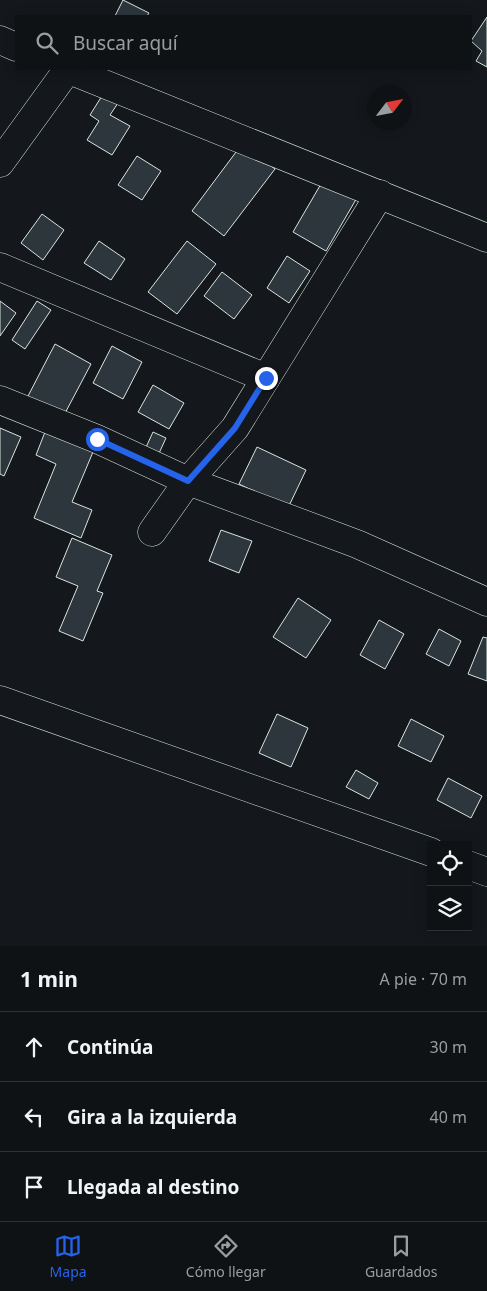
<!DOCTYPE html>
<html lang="es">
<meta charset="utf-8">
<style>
:root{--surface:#0f1215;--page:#181b1e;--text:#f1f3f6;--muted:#9b9ea0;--line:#2f3234;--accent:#2563eb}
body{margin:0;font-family:"Noto Sans",sans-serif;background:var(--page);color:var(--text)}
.controls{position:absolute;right:15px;bottom:15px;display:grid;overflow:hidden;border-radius:0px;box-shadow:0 2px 12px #0003}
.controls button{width:45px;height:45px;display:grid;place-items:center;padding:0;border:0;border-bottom:1px solid var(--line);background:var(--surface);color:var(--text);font:25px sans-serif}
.compass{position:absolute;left:367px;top:85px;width:45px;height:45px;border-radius:50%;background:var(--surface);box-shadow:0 2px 12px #0003;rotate:58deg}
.stop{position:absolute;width:15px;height:15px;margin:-11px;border:4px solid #2563eb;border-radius:50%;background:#fff}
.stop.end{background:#2563eb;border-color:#fff;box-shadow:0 1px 5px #0008}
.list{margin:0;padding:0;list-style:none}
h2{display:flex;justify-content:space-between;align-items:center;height:65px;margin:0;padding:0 20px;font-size:21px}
h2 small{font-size:16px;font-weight:400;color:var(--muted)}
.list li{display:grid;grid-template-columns:32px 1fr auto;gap:15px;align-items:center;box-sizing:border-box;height:70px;padding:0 20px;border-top:1px solid var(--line)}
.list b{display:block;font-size:19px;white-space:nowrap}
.list em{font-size:16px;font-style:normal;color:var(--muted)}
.icon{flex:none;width:28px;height:28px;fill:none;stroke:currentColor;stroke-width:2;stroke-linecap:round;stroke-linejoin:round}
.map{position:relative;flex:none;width:487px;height:946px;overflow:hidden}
.search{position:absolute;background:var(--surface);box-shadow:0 2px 12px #0003;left:15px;right:15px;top:15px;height:55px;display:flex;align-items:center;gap:12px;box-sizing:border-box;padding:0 18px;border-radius:0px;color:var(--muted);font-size:19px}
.sheet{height:275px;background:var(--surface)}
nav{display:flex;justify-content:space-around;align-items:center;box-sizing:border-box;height:70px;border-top:1px solid var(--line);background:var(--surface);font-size:14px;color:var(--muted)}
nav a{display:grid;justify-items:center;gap:2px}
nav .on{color:var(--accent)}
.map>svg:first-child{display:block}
.building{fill:#2c363c;stroke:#d8e6dc}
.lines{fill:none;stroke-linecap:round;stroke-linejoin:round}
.minor-casing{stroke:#d8e6dc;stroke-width:29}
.minor{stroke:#14181c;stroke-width:28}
.route{stroke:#2563eb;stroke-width:6}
</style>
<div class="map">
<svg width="487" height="946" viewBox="0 0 487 946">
<rect width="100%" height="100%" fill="#14181c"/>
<g class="building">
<path d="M123,0L149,13L147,16H115Z"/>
<path d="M487,17V67L476,61L482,51L471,41Z"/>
<path d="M105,91L120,100L110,115L130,126L112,155L87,140L99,121L90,115Z"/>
<path d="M242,144L275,169L224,236L192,211Z"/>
<path d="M137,156L161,171L142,200L118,185Z"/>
<path d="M325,177L358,196L326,251L293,232Z"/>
<path d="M42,214L64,230L43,260L21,243Z"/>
<path d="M99,241L125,259L111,280L84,263Z"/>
<path d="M187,241L216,264L177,314L148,292Z"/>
<path d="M287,256L310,271L289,303L267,288Z"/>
<path d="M222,272L252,295L234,319L204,296Z"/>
<path d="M0,301L16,313L0,336Z"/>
<path d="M37,301L51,310L25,349L12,340Z"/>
<path d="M55,344L91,364L63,417L27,398Z"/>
<path d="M112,346L142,362L123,399L93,383Z"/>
<path d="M153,385L184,403L169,429L138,412Z"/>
<path d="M0,428L21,437L4,476L0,474Z"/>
<path d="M45,432L93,452L72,502L92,510L81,538L34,518L56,464L36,455Z"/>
<path d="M153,432L166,438L155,462L142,456Z"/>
<path d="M257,447L306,470L288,508L239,484Z"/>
<path d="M221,530L252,541L239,573L209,561Z"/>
<path d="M72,538L112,555L97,591L103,593L83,641L59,631L78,586L56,577Z"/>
<path d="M298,598L331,620L306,658L273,637Z"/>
<path d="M379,620L404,634L385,669L360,655Z"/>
<path d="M439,629L461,641L449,666L426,654Z"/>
<path d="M483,637L487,638V681L468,674Z"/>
<path d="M277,714L308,728L291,767L259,753Z"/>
<path d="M411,719L444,736L431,762L398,746Z"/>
<path d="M356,770L378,783L369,799L346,787Z"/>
<path d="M448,778L482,796L471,818L437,800Z"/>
</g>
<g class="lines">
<g class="minor-casing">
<g id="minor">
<path d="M0,40L16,47"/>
<path d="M67,69L487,238"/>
<path d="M0,163L68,69"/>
<path d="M0,267L266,378"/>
<path d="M0,400L97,439L188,481L357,544L487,602"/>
<path d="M152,532L188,481L235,428L380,194"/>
<path d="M0,700L431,852"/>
<path d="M468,865L487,872"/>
</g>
</g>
<use href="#minor" class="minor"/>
</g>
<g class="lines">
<path class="route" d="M97,439L188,481L235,428L266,378"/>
</g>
</svg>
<div class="controls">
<button><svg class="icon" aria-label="locate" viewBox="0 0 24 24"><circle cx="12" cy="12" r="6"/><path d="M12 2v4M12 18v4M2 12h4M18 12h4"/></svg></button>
<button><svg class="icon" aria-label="layers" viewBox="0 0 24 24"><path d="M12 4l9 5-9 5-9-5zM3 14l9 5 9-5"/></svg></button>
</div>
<svg class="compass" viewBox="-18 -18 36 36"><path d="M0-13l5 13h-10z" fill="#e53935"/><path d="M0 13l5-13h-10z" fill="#9b9ea0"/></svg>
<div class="stop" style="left:97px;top:439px"></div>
<div class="stop end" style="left:266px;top:378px"></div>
<div class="search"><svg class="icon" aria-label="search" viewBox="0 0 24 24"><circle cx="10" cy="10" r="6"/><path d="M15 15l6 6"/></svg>Buscar aquí</div>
</div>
<section class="sheet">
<h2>1 min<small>A pie · 70 m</small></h2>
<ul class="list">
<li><svg class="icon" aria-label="ahead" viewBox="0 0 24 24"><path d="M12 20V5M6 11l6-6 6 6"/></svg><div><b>Continúa</b></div><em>30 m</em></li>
<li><svg class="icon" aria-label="left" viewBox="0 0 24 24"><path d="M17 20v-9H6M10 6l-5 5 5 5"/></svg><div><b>Gira a la izquierda</b></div><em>40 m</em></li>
<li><svg class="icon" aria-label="arrive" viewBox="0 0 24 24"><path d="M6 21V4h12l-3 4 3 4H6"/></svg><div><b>Llegada al destino</b></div></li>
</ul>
</section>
<nav>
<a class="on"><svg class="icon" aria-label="map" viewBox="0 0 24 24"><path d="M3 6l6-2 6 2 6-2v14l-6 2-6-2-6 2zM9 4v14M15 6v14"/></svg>Mapa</a>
<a><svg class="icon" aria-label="directions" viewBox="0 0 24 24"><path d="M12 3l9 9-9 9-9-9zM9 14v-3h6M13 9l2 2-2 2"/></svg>Cómo llegar</a>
<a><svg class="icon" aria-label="saved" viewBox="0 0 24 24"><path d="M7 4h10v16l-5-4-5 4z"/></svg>Guardados</a>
</nav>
